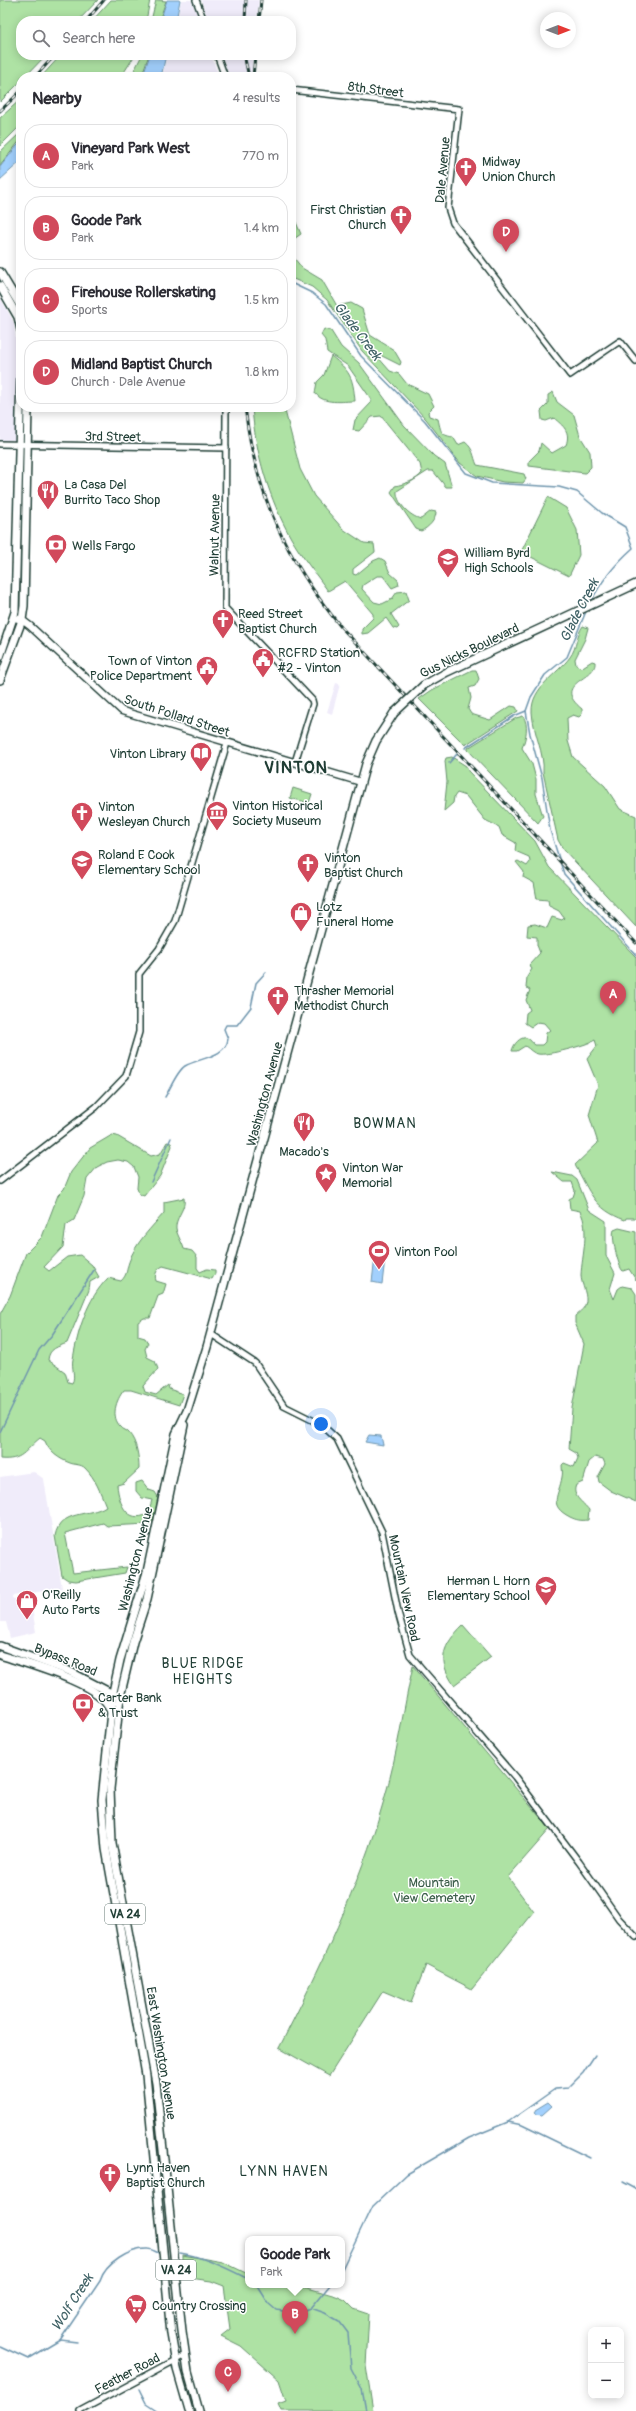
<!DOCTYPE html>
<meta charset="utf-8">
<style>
:root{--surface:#fff;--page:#f7f7f7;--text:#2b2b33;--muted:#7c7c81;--line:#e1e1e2;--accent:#d1495b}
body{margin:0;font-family:Pangolin,sans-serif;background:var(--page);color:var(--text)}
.controls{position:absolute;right:12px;bottom:12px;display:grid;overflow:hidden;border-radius:8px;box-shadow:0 2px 10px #0003}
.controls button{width:36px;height:36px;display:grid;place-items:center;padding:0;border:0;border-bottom:1px solid var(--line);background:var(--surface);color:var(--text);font:20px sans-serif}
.compass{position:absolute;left:540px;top:12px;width:36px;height:36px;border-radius:50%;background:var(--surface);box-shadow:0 2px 10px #0003;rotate:90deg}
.you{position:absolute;left:321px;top:1424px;width:14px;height:14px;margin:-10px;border:3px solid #fff;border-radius:50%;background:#1a73e8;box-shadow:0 0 0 6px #1a73e833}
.badge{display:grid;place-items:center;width:26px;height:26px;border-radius:50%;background:var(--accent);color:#fff;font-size:13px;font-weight:700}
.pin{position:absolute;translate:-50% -33px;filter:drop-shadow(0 1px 2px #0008)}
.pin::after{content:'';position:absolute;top:21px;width:14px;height:12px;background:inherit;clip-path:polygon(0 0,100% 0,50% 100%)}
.popup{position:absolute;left:245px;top:2236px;width:100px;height:52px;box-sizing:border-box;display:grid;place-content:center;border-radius:8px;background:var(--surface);filter:drop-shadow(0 1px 3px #0005);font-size:13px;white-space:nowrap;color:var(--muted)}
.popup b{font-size:15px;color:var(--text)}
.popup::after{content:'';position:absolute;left:50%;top:100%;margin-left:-8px;border:8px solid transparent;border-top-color:var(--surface)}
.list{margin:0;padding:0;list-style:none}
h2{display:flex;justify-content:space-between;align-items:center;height:52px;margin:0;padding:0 16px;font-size:17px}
h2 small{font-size:13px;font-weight:400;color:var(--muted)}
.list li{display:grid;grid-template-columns:26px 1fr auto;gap:12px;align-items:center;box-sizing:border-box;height:64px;margin:0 8px 8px;padding:0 8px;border:1px solid var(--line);border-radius:16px}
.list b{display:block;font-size:15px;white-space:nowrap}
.list p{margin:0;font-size:13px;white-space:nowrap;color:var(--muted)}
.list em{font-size:13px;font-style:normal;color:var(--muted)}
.icon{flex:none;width:22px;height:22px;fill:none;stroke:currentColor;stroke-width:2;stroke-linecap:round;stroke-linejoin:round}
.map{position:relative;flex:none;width:636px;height:2411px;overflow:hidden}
.search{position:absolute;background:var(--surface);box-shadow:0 2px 10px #0003;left:16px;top:16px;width:280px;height:44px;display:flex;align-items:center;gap:10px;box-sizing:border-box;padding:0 14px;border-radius:16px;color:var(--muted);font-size:15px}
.panel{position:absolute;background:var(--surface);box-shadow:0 2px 10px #0003;left:16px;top:72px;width:280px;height:340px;border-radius:16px}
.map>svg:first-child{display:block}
.built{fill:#f0ecfa}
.green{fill:#aee2a4;stroke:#66906c}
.water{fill:#a2d0fd;stroke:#6e95ad}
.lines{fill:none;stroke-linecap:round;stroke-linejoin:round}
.stream{stroke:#6e95ad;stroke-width:1.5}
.tertiary-casing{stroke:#1f3d34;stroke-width:8}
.secondary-casing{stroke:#1f3d34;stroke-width:9}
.primary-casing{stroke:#1f3d34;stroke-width:10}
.tertiary{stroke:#fff;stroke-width:5}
.secondary{stroke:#fff;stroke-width:6}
.primary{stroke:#fff;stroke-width:7}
.rail-casing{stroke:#1f3d34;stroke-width:3}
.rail{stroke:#fff;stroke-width:1.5;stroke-dasharray:4.5;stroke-linecap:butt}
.primary-bridge-casing{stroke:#1f3d34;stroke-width:10;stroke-linecap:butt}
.primary-bridge{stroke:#fff;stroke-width:7}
.labels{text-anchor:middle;stroke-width:3;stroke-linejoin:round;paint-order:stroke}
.shield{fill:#fff;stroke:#627771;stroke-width:1}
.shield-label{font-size:12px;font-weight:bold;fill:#1f3d34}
.street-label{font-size:13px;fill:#1f3d34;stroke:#fff}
.poi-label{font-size:13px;fill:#1f3d34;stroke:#fff;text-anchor:start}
.park-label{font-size:13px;fill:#3c5e4a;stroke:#fff}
.water-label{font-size:14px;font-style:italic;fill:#406266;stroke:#fff}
.neighbourhood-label{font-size:14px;letter-spacing:1px;fill:#1f3d34;stroke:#fff}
.district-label{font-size:17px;font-weight:bold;letter-spacing:1px;fill:#1f3d34;stroke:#fff}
</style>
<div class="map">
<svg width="636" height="2411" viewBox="0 0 636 2411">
<rect width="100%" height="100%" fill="#fff"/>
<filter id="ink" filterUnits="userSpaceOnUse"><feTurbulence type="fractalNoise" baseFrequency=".025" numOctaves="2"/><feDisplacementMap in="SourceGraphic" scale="8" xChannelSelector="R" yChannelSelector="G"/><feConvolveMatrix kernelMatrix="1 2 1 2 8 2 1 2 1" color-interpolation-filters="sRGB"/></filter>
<g filter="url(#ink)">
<g class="built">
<path d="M181,0H191L200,21H177Z"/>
<path d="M201,0H259L257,21H209Z"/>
<path d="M167,55H211L219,77H162Z"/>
<path d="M222,55H253L251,77L229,75Z"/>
<path d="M0,297L14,323L17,351L15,440H0Z"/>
<path d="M336,683L340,684L332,714L327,712Z"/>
<path d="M34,1472L44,1479L62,1588L13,1596V1599H18L20,1611L32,1608L36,1632L10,1638L6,1622H0V1477Z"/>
</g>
<g class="green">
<path d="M0,0H98L78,21H21V55H46L25,77H21V81L0,102Z"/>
<path d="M111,0H150L146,21H92Z"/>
<path d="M156,0L166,1L159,21H151Z"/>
<path d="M61,55H135L121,77H41Z"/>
<path d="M142,55H149L141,77H131Z"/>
<path d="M21,99V125L0,146V118Z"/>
<path d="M21,132V139L0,166V152Z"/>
<path d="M291,218L295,220L301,234L291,241Z"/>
<path d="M291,254L302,268L322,280L337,306L351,303L362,309L370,335L394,350L401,362L400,365L380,355L377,356L390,371L399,374L407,384L428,394L434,406L428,412L429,416L438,419C441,431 440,435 453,437L458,445L465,442C474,449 473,456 477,465L524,474L526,479L523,483L503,482L477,476L460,463L426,419L362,351L327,300L312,287L291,278Z"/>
<path d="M324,329L331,331L341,347L359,363L404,425L434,456L445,464L452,487H446L433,471H428L397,491C396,502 409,516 421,519L431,511L436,512C436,520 428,528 421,531L416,529L391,492L395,486C404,484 416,481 422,473L420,464L381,416L372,417L359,431L353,430L355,420L371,403V399L348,366L327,352L325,340L321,335Z"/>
<path d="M331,356C350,371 353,377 355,401C342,401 324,405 315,393L317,382L324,375Z"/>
<path d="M553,392L557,402L574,415L580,436L590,452L591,467L585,473L529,466V461L539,451L541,443L552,453L566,445C571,431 563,426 554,418L546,421L542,420L541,411L548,404V395Z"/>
<path d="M252,407H284L300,469L314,496L343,529L364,543L374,544L375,552L353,569V574L356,575L373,561L380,558L385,561L390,573L398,580L399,585L392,588L383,576H377L363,585L362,589L374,602L382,604L392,599L397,592L406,591L409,600L391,614L399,627L397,629L393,628L386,618L368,633L362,634V629L373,618V614L345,581L328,591C316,574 301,556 291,538C269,499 255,452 252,407Z"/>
<path d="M548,497L566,508L577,530L579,555L569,576L521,552Z"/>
<path d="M583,626L588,628L585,639L575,659L576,665L581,668L592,661L595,662C597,680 550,683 582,709V714L579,717L573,715L567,718L568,741L573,757L605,786L620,809L636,816V927L563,849L558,840L543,772C545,754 533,733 532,712C531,687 558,674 570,657C577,648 576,635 583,626Z"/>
<path d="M472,670H476L479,679L475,686L469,688L471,698L468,709L471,714L490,720L511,706L516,707L518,711L465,745L419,699L432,690Z"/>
<path d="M523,716C529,725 526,738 522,748L532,764L536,779V794L543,816L538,823L468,750V748L516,718Z"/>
<path d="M452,757L466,766L468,771L535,841L549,867L636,957V1218H626L625,1220C594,1209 590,1192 575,1165L598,1143L589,1115L598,1085L587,1059L597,1046L595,1040C587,1045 547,1056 538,1054C532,1053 530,1049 525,1046L517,1051H512C513,1045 520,1036 527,1038C530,1039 532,1043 535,1045H542L545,1042L546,1033L550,1030L544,1023L538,1022L531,1027L525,1023L526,1013L530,1010L526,1000L530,990L526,988L527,977L532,969L529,965L540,953L537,945V937L527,936L528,925L535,924L547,928L552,917L562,920L564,918L559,911L549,906L548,900L537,899L534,883L523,877L524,872L516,862L518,861L527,866L530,862L529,857L515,851L516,843L502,835L499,827L485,820L466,796L457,793L454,797L453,803L444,811L447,782L445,761L446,758Z"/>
<path d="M293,788L312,794L309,803L290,798Z"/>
<path d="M112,1135L117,1136L151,1156L160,1154L167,1142L171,1143L172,1146L160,1176L144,1196L139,1194L137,1188L138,1177L134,1167L128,1162L118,1160L107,1162L97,1167L87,1179L84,1196L74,1220L66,1225L63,1247L44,1267L49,1271L67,1257L80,1255L92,1265L99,1277L90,1282L89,1290L67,1343C58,1347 49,1348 48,1360L65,1372L68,1382L72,1383C76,1377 71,1367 73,1359C78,1330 87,1299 108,1278L121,1281C128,1274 126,1270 129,1262C135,1243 152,1227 164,1213V1202L184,1198C186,1208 178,1214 176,1225C175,1233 182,1241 184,1249L192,1251L197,1257V1268L200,1272L207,1269L215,1270V1274L212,1279L163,1266C157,1269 154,1274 156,1281L166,1284L163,1294L158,1296L150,1318H144L138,1322V1336L145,1338L148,1343L145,1349L147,1357L155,1361L158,1369L143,1386L145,1392L156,1395L168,1385L169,1389L183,1394L179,1405L131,1390H124C116,1400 110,1417 121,1427C123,1430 127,1430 129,1433C137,1442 139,1458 139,1469L124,1483L117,1485C119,1504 127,1524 148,1514L152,1500L142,1498L136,1491V1483L142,1481L149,1490L155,1492L158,1497L154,1519L150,1524L107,1526L103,1523L65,1533L73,1573L127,1567L125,1573L76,1581L68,1580L62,1576L55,1536C60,1509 90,1517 106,1506C100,1492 96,1479 85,1468C81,1464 75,1465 70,1463C59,1459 49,1452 45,1441L40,1438C24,1451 23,1461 0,1459V1314L10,1296L26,1253L42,1237L58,1195L64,1189L71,1172L90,1148Z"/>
<path d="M552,1172L572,1176L577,1180L589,1210L606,1221V1256L615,1273L610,1289L614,1299L618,1289L622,1286L632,1288L636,1294V1502L611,1491L599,1482L598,1477L605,1464L603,1459L595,1457L589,1462L583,1482L576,1485C571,1496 583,1502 589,1510L588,1520C581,1521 576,1520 570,1517C547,1505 559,1496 562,1477C563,1473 562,1469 562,1465L564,1463L574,1467L578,1458L576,1453L569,1449L572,1408L584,1344L575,1323V1316C578,1313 584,1309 585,1305C589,1296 581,1285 581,1275C582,1255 590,1230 580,1211L570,1209L569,1199L573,1197L575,1191L572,1182H564Z"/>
<path d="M619,1228L636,1232V1280L629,1269L623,1271C618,1267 611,1235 614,1230Z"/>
<path d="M463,1625L491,1657L454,1685C437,1660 442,1646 463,1625Z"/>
<path d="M413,1666L550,1829L508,1877L534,1912L472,1989L426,1965L411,2003L383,1991L329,2076L279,2048C320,1968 359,1887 384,1800C397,1756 403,1710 413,1666Z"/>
<path d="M183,2255L223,2262L248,2274V2285H297L336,2296L345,2300L354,2309L369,2314L366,2365L373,2411H281L278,2404L286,2401L279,2380L241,2346L221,2336L230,2329L224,2286L211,2281L183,2277Z"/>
</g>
<g class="water">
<path d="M167,0H180L176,21H160Z"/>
<path d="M150,55H166L161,77H142Z"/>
<path d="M21,141V161L0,180V167Z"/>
<path d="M375,1257L385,1259L382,1284L372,1282Z"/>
<path d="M369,1435L381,1436L383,1445L365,1442Z"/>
<path d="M548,2102L552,2106L542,2115L536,2114L535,2110Z"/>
</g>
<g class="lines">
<g class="stream">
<path d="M291,283L312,293L326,304L361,356L425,421L466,473L492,483L559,487L577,492L602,513L625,527L633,548C615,564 601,581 591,602"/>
<path d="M587,609L567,657L545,675L531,697L526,711L530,734L542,778L550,830L564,874L636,955"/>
<path d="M465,748L514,716L526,711"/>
<path d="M449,763L457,754"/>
<path d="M165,1097C170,1089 177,1071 185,1066C199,1058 226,1057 228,1039L224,1029L226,1025H237L251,1007L256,983L266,972"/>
<path d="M151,1182L171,1138"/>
<path d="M0,1432L39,1350L52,1335L94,1270"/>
<path d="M508,2122L522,2125L590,2158"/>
<path d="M623,2182L636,2189"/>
<path d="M180,2253C200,2256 229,2269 248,2279"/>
<path d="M342,2269L371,2208L407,2174L469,2138L508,2122L555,2089L568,2088L583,2073L595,2055"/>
<path d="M257,2285L269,2304L276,2310L297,2313L311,2308L330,2285"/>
<path d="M311,2308L325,2313L339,2321L348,2333L351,2368L362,2389L366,2411"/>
<path d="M60,2340L77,2342"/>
<path d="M0,2346L28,2359L60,2340L100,2281C105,2264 130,2248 148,2249C151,2249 156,2252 159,2253"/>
<path d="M139,2389L146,2403L158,2411"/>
</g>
<g class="tertiary-casing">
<g id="tertiary">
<path d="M196,0L204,21"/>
<path d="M217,55L225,77"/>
<path d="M291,90L459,109L448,208L453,223L570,375L620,341L636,361"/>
<path d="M226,407L225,608L312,700L313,704L295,762"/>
<path d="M0,444L226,448"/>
<path d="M0,1181L96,1107L126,1076L139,1032V974L159,949L175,921L227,743"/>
<path d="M211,1334L255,1363L284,1406L322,1425L337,1439L382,1532L398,1612L410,1655L515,1777L579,1862L619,1919L636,1937"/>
<path d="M80,2411L185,2355"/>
</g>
</g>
<g class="secondary-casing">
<path id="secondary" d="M15,618L22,620L30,626L122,711L361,782"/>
</g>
<g class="primary-casing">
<g id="primary">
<path d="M0,272L21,307"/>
<path d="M0,286L18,317L21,330"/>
<path d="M0,657L15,612L21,373"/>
<path d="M0,680L22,620L24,606L28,407"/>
<path d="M424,685L447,672L636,584"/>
<path d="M184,1425L147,1599L133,1642L120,1697L110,1789L112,1843L156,2083L182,2331L188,2372L199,2411"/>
<path d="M0,1646L69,1671L115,1695"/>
<path d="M0,1655C24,1663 104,1684 110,1710"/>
<path d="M189,2411L177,2369L171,2334L146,2075L106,1849L102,1800L113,1692L120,1660L147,1572L176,1434L187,1411L207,1347L366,764L376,741L394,713"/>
</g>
</g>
<use href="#tertiary" class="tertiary"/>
<use href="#secondary" class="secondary"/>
<use href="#primary" class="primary"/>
<g class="rail-casing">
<g id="rail">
<path d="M86,21L104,0"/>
<path d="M245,21L246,0"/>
<path d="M259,21L261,0"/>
<path d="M244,55L249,77"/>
<path d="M35,77L55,55"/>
<path d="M253,77L255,55"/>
<path d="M0,111L21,91"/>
<path d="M245,407C255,494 286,559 341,627L636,943"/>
</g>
</g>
<use href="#rail" class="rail"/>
<g class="primary-bridge-casing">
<path id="primary-bridge" d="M394,713L424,685"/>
</g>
<use href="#primary-bridge" class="primary-bridge"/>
</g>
</g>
<defs>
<g id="church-pin" transform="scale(1.15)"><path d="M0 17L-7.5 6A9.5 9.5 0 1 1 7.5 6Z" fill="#d1495b" stroke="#fff"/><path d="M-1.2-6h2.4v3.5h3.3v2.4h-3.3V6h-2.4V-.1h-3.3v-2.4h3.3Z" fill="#fff"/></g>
<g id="restaurant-pin" transform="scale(1.15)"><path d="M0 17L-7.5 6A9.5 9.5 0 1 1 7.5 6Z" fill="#d1495b" stroke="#fff"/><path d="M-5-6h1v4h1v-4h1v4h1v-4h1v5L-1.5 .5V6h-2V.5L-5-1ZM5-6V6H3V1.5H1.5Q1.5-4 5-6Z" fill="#fff"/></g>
<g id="bank-pin" transform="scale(1.15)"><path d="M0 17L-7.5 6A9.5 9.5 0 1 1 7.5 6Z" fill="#d1495b" stroke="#fff"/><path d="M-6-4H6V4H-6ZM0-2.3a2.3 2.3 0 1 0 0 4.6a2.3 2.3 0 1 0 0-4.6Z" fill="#fff"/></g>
<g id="school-pin" transform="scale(1.15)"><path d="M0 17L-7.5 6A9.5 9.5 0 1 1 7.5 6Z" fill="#d1495b" stroke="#fff"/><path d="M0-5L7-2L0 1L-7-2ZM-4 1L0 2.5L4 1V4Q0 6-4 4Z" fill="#fff"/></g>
<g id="civic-pin" transform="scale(1.15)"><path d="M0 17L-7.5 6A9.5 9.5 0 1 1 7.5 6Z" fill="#d1495b" stroke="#fff"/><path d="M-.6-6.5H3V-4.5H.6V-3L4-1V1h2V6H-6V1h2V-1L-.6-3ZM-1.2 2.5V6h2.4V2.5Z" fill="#fff"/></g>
<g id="library-pin" transform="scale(1.15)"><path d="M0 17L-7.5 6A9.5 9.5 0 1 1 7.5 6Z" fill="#d1495b" stroke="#fff"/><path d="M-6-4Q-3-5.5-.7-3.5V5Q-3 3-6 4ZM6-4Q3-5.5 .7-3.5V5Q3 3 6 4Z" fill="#fff"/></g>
<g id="museum-pin" transform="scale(1.15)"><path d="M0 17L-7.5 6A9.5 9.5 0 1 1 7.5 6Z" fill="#d1495b" stroke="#fff"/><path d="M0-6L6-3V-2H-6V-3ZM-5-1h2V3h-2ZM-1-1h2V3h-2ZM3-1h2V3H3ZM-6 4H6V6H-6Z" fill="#fff"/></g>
<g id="shop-pin" transform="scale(1.15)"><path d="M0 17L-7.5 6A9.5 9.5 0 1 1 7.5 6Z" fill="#d1495b" stroke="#fff"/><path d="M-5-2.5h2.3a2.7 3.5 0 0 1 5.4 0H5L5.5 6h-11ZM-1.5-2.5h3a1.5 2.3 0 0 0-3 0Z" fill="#fff"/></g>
<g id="sight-pin" transform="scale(1.15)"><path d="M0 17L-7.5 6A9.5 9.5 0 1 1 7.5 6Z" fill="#d1495b" stroke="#fff"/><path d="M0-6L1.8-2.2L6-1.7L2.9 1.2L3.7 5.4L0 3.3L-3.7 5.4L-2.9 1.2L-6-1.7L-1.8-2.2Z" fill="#fff"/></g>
<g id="stadium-pin" transform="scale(1.15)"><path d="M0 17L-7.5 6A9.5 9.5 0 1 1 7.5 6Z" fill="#d1495b" stroke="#fff"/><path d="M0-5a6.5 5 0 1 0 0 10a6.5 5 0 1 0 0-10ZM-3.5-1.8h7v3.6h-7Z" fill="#fff"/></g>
<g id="supermarket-pin" transform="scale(1.15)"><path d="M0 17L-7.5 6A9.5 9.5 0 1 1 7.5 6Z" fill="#d1495b" stroke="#fff"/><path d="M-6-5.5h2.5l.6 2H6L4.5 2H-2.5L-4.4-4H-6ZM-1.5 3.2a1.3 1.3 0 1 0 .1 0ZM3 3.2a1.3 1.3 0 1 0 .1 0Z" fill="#fff"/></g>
</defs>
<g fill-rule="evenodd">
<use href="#church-pin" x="466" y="168"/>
<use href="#church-pin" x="401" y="216"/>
<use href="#restaurant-pin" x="48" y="491"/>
<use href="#bank-pin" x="56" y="545"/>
<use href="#school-pin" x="448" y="559"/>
<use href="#church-pin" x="223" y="620"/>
<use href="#civic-pin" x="263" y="659"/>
<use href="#civic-pin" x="207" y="667"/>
<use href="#library-pin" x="201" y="753"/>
<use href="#museum-pin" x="217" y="812"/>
<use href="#church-pin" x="82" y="813"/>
<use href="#school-pin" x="82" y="861"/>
<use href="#church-pin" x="308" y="864"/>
<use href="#shop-pin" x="301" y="913"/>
<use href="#church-pin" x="278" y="997"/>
<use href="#restaurant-pin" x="304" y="1123"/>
<use href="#sight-pin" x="326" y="1174"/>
<use href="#stadium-pin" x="379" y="1251"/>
<use href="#school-pin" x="546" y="1587"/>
<use href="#shop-pin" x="27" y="1601"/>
<use href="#bank-pin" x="83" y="1704"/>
<use href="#church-pin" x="110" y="2174"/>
<use href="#supermarket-pin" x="136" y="2305"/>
</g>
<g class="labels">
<g class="shield">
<rect x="105" y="1904" width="40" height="20" rx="3"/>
<rect x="156" y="2260" width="40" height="20" rx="3"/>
</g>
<g class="shield-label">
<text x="125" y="1918">VA 24</text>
<text x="176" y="2274">VA 24</text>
</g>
<g class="street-label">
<text transform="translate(376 89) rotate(7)" y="5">8th Street</text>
<text transform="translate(442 170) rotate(-85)" y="5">Dale Avenue</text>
<text transform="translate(113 436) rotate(1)" y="5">3rd Street</text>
<text transform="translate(214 535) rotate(-89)" y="5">Walnut Avenue</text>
<text transform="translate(469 650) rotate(-26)" y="5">Gus Nicks Boulevard</text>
<text transform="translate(177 715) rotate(18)" y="5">South Pollard Street</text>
<text transform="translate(264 1094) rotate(-75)" y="5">Washington Avenue</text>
<text transform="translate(135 1559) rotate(-76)" y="5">Washington Avenue</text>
<text transform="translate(405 1588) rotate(78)" y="5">Mountain View Road</text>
<text transform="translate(66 1659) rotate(22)" y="5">Bypass Road</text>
<text transform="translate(162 2053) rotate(81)" y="5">East Washington Avenue</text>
<text transform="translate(127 2373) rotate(-28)" y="5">Feather Road</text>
</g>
<g class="poi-label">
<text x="482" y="166">Midway<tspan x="482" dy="15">Union Church</tspan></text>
<text x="386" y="214" text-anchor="end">First Christian<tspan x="386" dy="15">Church</tspan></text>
<text x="64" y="489">La Casa Del<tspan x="64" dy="15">Burrito Taco Shop</tspan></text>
<text x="72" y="550">Wells Fargo</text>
<text x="464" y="557">William Byrd<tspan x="464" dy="15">High Schools</tspan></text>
<text x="238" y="618">Reed Street<tspan x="238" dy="15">Baptist Church</tspan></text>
<text x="278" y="657">RCFRD Station<tspan x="278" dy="15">#2 - Vinton</tspan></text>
<text x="192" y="665" text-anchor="end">Town of Vinton<tspan x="192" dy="15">Police Department</tspan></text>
<text x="186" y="758" text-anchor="end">Vinton Library</text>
<text x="232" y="810">Vinton Historical<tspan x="232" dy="15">Society Museum</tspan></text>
<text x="98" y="811">Vinton<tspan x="98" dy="15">Wesleyan Church</tspan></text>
<text x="98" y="859">Roland E Cook<tspan x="98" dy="15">Elementary School</tspan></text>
<text x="324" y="862">Vinton<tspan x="324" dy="15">Baptist Church</tspan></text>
<text x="316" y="911">Lotz<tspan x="316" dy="15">Funeral Home</tspan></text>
<text x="294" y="995">Thrasher Memorial<tspan x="294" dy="15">Methodist Church</tspan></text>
<text x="304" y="1156" text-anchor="middle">Macado's</text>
<text x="342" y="1172">Vinton War<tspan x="342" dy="15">Memorial</tspan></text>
<text x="394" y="1256">Vinton Pool</text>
<text x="530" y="1585" text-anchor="end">Herman L Horn<tspan x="530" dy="15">Elementary School</tspan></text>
<text x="42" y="1599">O'Reilly<tspan x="42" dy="15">Auto Parts</tspan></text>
<text x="98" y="1702">Carter Bank<tspan x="98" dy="15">&amp; Trust</tspan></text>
<text x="126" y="2172">Lynn Haven<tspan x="126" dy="15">Baptist Church</tspan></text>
<text x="152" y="2310">Country Crossing</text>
</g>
<g class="park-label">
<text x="434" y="1887">Mountain<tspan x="434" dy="15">View Cemetery</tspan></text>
</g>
<g class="water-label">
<text transform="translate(358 331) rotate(53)" y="5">Glade Creek</text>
<text transform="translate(579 610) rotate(-63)" y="5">Glade Creek</text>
<text transform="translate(72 2302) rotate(-57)" y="5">Wolf Creek</text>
</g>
<g class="neighbourhood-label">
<text x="385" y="1128">BOWMAN</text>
<text x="203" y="1668">BLUE RIDGE<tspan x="203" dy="16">HEIGHTS</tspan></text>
<text x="284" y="2176">LYNN HAVEN</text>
</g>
<g class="district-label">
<text x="296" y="773">VINTON</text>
</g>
</g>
</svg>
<div class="controls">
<button>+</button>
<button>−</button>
</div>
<svg class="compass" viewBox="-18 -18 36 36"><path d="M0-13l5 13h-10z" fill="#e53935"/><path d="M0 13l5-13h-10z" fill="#7c7c81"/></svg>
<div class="you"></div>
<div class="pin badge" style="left:613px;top:1014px">A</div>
<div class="pin badge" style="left:295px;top:2334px">B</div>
<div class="popup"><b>Goode Park</b>Park</div>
<div class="pin badge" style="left:228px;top:2392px">C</div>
<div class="pin badge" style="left:506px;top:252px">D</div>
<div class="search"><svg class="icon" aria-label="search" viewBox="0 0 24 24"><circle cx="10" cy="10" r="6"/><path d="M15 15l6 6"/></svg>Search here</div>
<section class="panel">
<h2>Nearby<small>4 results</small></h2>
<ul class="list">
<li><span class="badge">A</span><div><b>Vineyard Park West</b><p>Park</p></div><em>770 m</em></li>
<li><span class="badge">B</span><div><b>Goode Park</b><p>Park</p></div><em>1.4 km</em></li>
<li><span class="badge">C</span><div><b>Firehouse Rollerskating</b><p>Sports</p></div><em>1.5 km</em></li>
<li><span class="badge">D</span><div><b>Midland Baptist Church</b><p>Church · Dale Avenue</p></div><em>1.8 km</em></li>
</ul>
</section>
</div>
